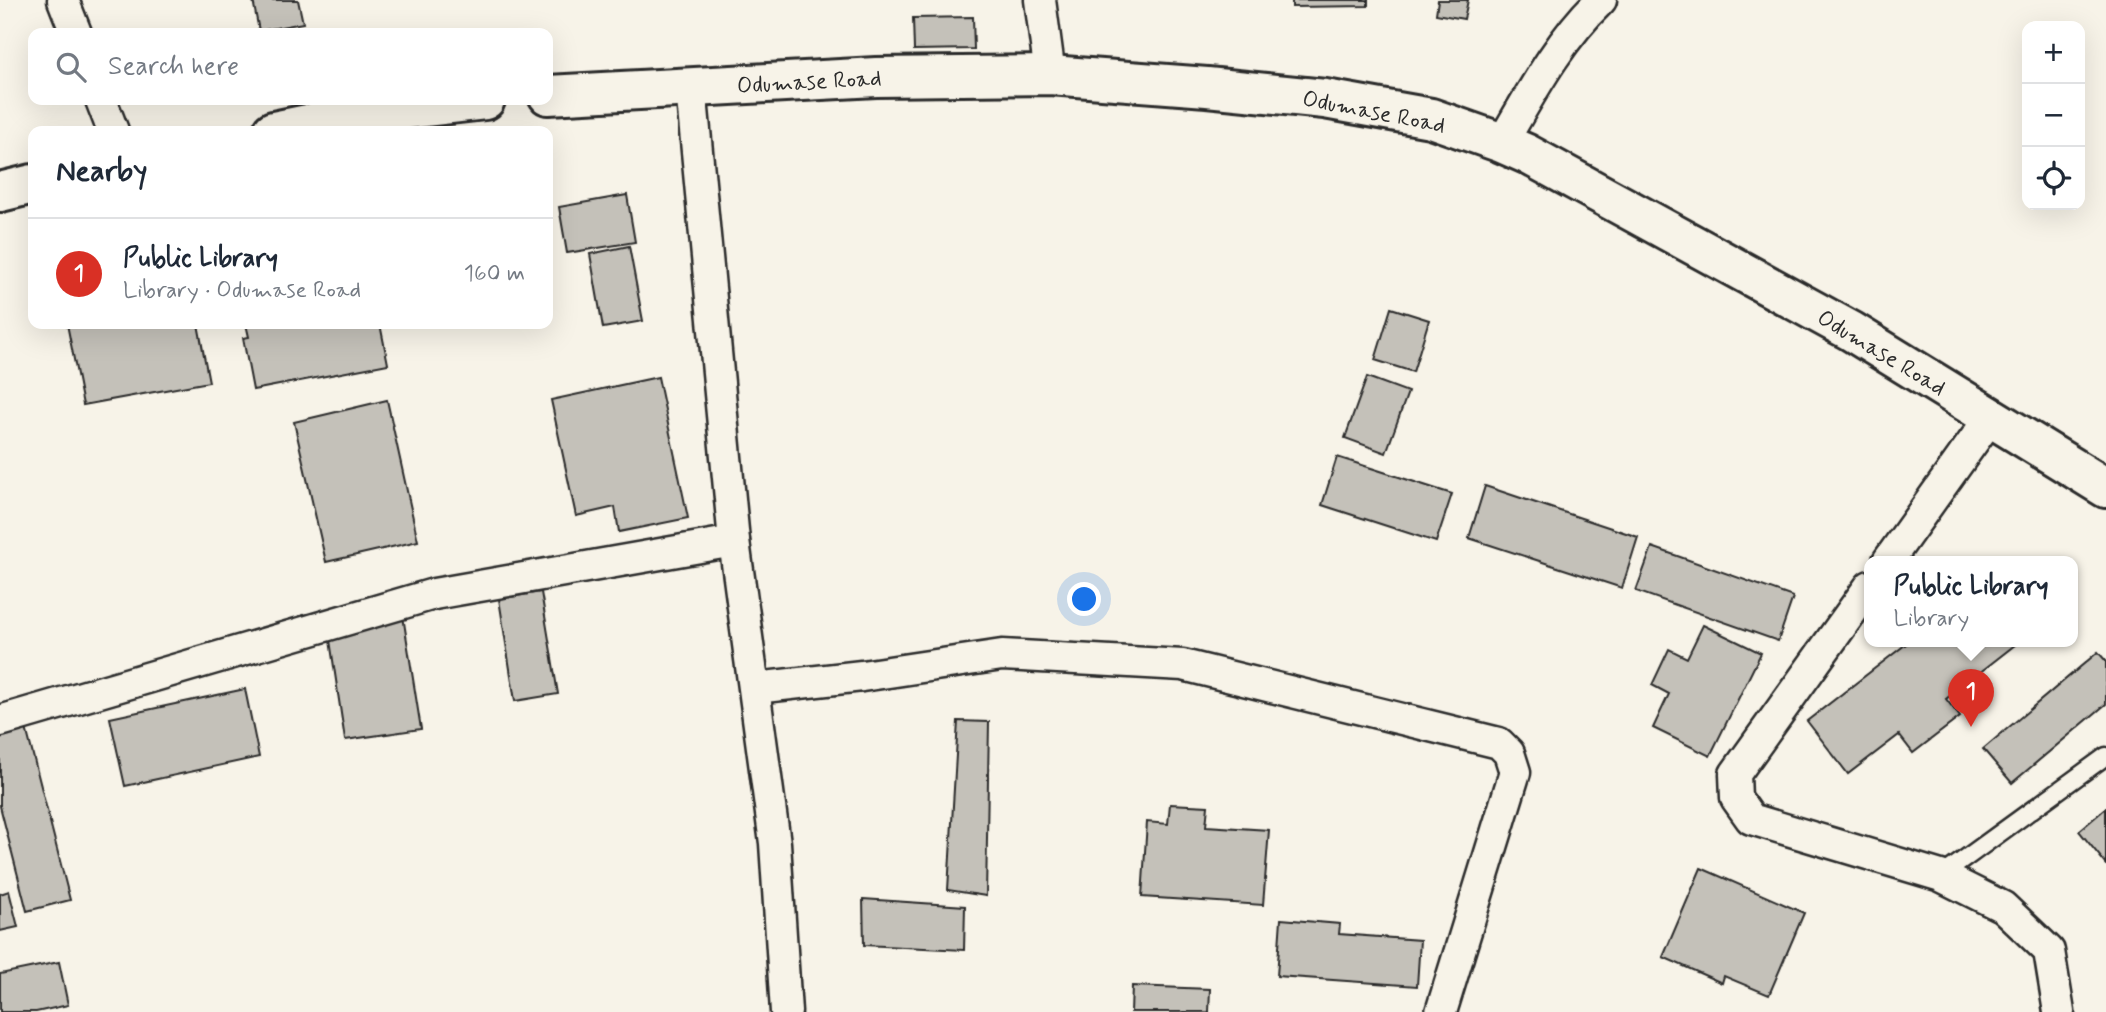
<!DOCTYPE html>
<meta charset="utf-8">
<style>
:root{--surface:#fff;--page:#f2f2f3;--text:#1f2937;--muted:#747a83;--line:#e0e1e3;--accent:#d93025}
body{margin:0;font-family:Mynerve,sans-serif;background:var(--page);color:var(--text)}
.controls{position:absolute;right:21px;top:21px;display:grid;overflow:hidden;border-radius:14px;box-shadow:0 7px 28px #0002}
.controls button{width:63px;height:63px;display:grid;place-items:center;padding:0;border:0;border-bottom:2px solid var(--line);background:var(--surface);color:var(--text);font:35px sans-serif}
.you{position:absolute;left:1085px;top:600px;width:24px;height:24px;margin:-18px;border:5px solid #fff;border-radius:50%;background:#1a73e8;box-shadow:0 0 0 10px #1a73e833}
.badge{display:grid;place-items:center;width:46px;height:46px;border-radius:50%;background:var(--accent);color:#fff;font-size:23px;font-weight:700}
.pin{position:absolute;translate:-50% -58px;filter:drop-shadow(0 2px 4px #0008)}
.pin::after{content:'';position:absolute;top:37px;width:24px;height:21px;background:inherit;clip-path:polygon(0 0,100% 0,50% 100%)}
.popup{position:absolute;left:1864px;top:556px;width:214px;height:91px;box-sizing:border-box;display:grid;place-content:center;border-radius:14px;background:var(--surface);filter:drop-shadow(0 2px 5px #0005);font-size:23px;white-space:nowrap;color:var(--muted)}
.popup b{font-size:26px;color:var(--text)}
.popup::after{content:'';position:absolute;left:50%;top:100%;margin-left:-14px;border:14px solid transparent;border-top-color:var(--surface)}
.list{margin:0;padding:0;list-style:none}
h2{display:flex;justify-content:space-between;align-items:center;height:91px;margin:0;padding:0 28px;font-size:30px}
h2 small{font-size:23px;font-weight:400;color:var(--muted)}
.list li{display:grid;grid-template-columns:46px 1fr auto;gap:21px;align-items:center;box-sizing:border-box;height:112px;padding:0 28px;border-top:2px solid var(--line)}
.list b{display:block;font-size:26px;white-space:nowrap}
.list p{margin:0;font-size:23px;white-space:nowrap;color:var(--muted)}
.list em{font-size:23px;font-style:normal;color:var(--muted)}
.icon{flex:none;width:38px;height:38px;fill:none;stroke:currentColor;stroke-width:2;stroke-linecap:round;stroke-linejoin:round}
.map{position:relative;flex:none;width:2106px;height:1012px;overflow:hidden}
.search{position:absolute;background:var(--surface);box-shadow:0 7px 28px #0002;left:28px;top:28px;width:525px;height:77px;display:flex;align-items:center;gap:18px;box-sizing:border-box;padding:0 24px;border-radius:14px;color:var(--muted);font-size:26px}
.panel{position:absolute;background:var(--surface);box-shadow:0 7px 28px #0002;left:28px;top:126px;width:525px;height:203px;border-radius:14px}
.map>svg:first-child{display:block}
.building{fill:#c4c1b9;stroke:#2b2b2b;stroke-width:2}
.lines{fill:none;stroke-linecap:round;stroke-linejoin:round}
.lane-casing{stroke:#2b2b2b;stroke-width:21}
.street-casing{stroke:#2b2b2b;stroke-width:35}
.secondary-casing{stroke:#2b2b2b;stroke-width:44}
.lane{stroke:#f7f3e8;stroke-width:16}
.street{stroke:#f7f3e8;stroke-width:30}
.secondary{stroke:#f7f3e8;stroke-width:38}
.labels{text-anchor:middle;stroke-width:6;stroke-linejoin:round;paint-order:stroke}
.street-label{font-size:23px;fill:#2b2b2b;stroke:#f7f3e8}
</style>
<div class="map">
<svg width="2106" height="1012" viewBox="0 0 2106 1012">
<rect width="100%" height="100%" fill="#f7f3e8"/>
<filter id="ink" filterUnits="userSpaceOnUse"><feTurbulence type="fractalNoise" baseFrequency=".0143" numOctaves="2"/><feDisplacementMap in="SourceGraphic" scale="14" xChannelSelector="R" yChannelSelector="G"/><feConvolveMatrix kernelMatrix="1 2 1 2 8 2 1 2 1" color-interpolation-filters="sRGB"/></filter>
<g filter="url(#ink)">
<g class="building">
<path d="M253,0H298L303,23L259,31Z"/>
<path d="M1292,0H1368V6L1292,7Z"/>
<path d="M1438,0H1468L1464,19L1436,14Z"/>
<path d="M973,17L974,49L914,50L913,18Z"/>
<path d="M627,195L635,242L567,253L559,207Z"/>
<path d="M629,246L643,321L603,328L590,254Z"/>
<path d="M1391,308L1429,320L1413,372L1375,360Z"/>
<path d="M67,324H198L209,382L83,405Z"/>
<path d="M246,324H380L388,364L253,390L243,338L249,337Z"/>
<path d="M658,377L688,518L619,532L615,507L576,516L551,400Z"/>
<path d="M1367,377L1408,392L1386,453L1345,438Z"/>
<path d="M387,400L418,541L326,562L294,422Z"/>
<path d="M1337,457L1452,494L1436,542L1322,505Z"/>
<path d="M1485,486L1638,537L1622,588L1469,538Z"/>
<path d="M1652,547L1793,597L1778,641L1636,591Z"/>
<path d="M541,592L558,694L515,701L499,599Z"/>
<path d="M403,616L421,729L345,740L328,627Z"/>
<path d="M1703,625L1761,653L1710,756L1653,728L1669,694L1652,685L1669,649L1687,658Z"/>
<path d="M1910,641H2020L1946,699L1960,717L1913,753L1899,735L1848,774L1807,721Z"/>
<path d="M2098,652L2106,661V704L2012,783L1983,749Z"/>
<path d="M245,689L259,757L125,786L110,718Z"/>
<path d="M958,721L989,722L986,896L948,890Z"/>
<path d="M25,724L70,900L27,911L0,806V731Z"/>
<path d="M1170,804L1208,806L1206,826L1269,830L1263,905L1142,897L1147,822L1168,824Z"/>
<path d="M2106,808V864L2079,831Z"/>
<path d="M1701,868L1804,913L1769,995L1724,976L1722,983L1663,957Z"/>
<path d="M9,891L18,927L0,931V894Z"/>
<path d="M863,899L965,906L964,950L864,945Z"/>
<path d="M1281,919L1340,924L1339,934L1420,940L1417,986L1277,976Z"/>
<path d="M59,962L68,1005L36,1012H0V974Z"/>
<path d="M1132,986L1210,989L1209,1012H1131Z"/>
</g>
<g class="lines">
<g class="lane-casing">
<path id="lane" d="M1941,876L2106,756"/>
</g>
<g class="street-casing">
<g id="street">
<path d="M63,0L76,33"/>
<path d="M1040,0L1050,75"/>
<path d="M691,88L734,541L775,843L786,1012"/>
<path d="M101,100L113,131"/>
<path d="M1502,143C1531,93 1559,40 1601,0"/>
<path d="M1888,561L1990,418"/>
<path d="M1870,586L1735,774L1736,798L1751,819L1941,876L2003,907L2049,951L2059,1012"/>
<path d="M755,688L862,676L1002,655L1183,665L1499,743L1509,753L1515,772L1441,1012"/>
<path d="M0,721L434,594L734,541"/>
</g>
</g>
<g class="secondary-casing">
<g id="secondary">
<path d="M548,95L876,77L1050,75L1207,87L1325,99L1431,118L1502,143L1527,154L1668,231L1851,331L2106,488"/>
<path d="M273,131L346,116L485,100"/>
<path d="M0,192L33,184"/>
</g>
</g>
<use href="#lane" class="lane"/>
<use href="#street" class="street"/>
<use href="#secondary" class="secondary"/>
</g>
</g>
<g class="labels">
<g class="street-label">
<text transform="translate(809 81) rotate(-3)" y="8">Odumase Road</text>
<text transform="translate(1374 111) rotate(11)" y="8">Odumase Road</text>
<text transform="translate(1882 352) rotate(31)" y="8">Odumase Road</text>
</g>
</g>
</svg>
<div class="controls">
<button>+</button>
<button>−</button>
<button><svg class="icon" aria-label="locate" viewBox="0 0 24 24"><circle cx="12" cy="12" r="6"/><path d="M12 2v4M12 18v4M2 12h4M18 12h4"/></svg></button>
</div>
<div class="you"></div>
<div class="pin badge" style="left:1971px;top:727px">1</div>
<div class="popup"><b>Public Library</b>Library</div>
<div class="search"><svg class="icon" aria-label="search" viewBox="0 0 24 24"><circle cx="10" cy="10" r="6"/><path d="M15 15l6 6"/></svg>Search here</div>
<section class="panel">
<h2>Nearby<small></small></h2>
<ul class="list">
<li><span class="badge">1</span><div><b>Public Library</b><p>Library · Odumase Road</p></div><em>160 m</em></li>
</ul>
</section>
</div>
